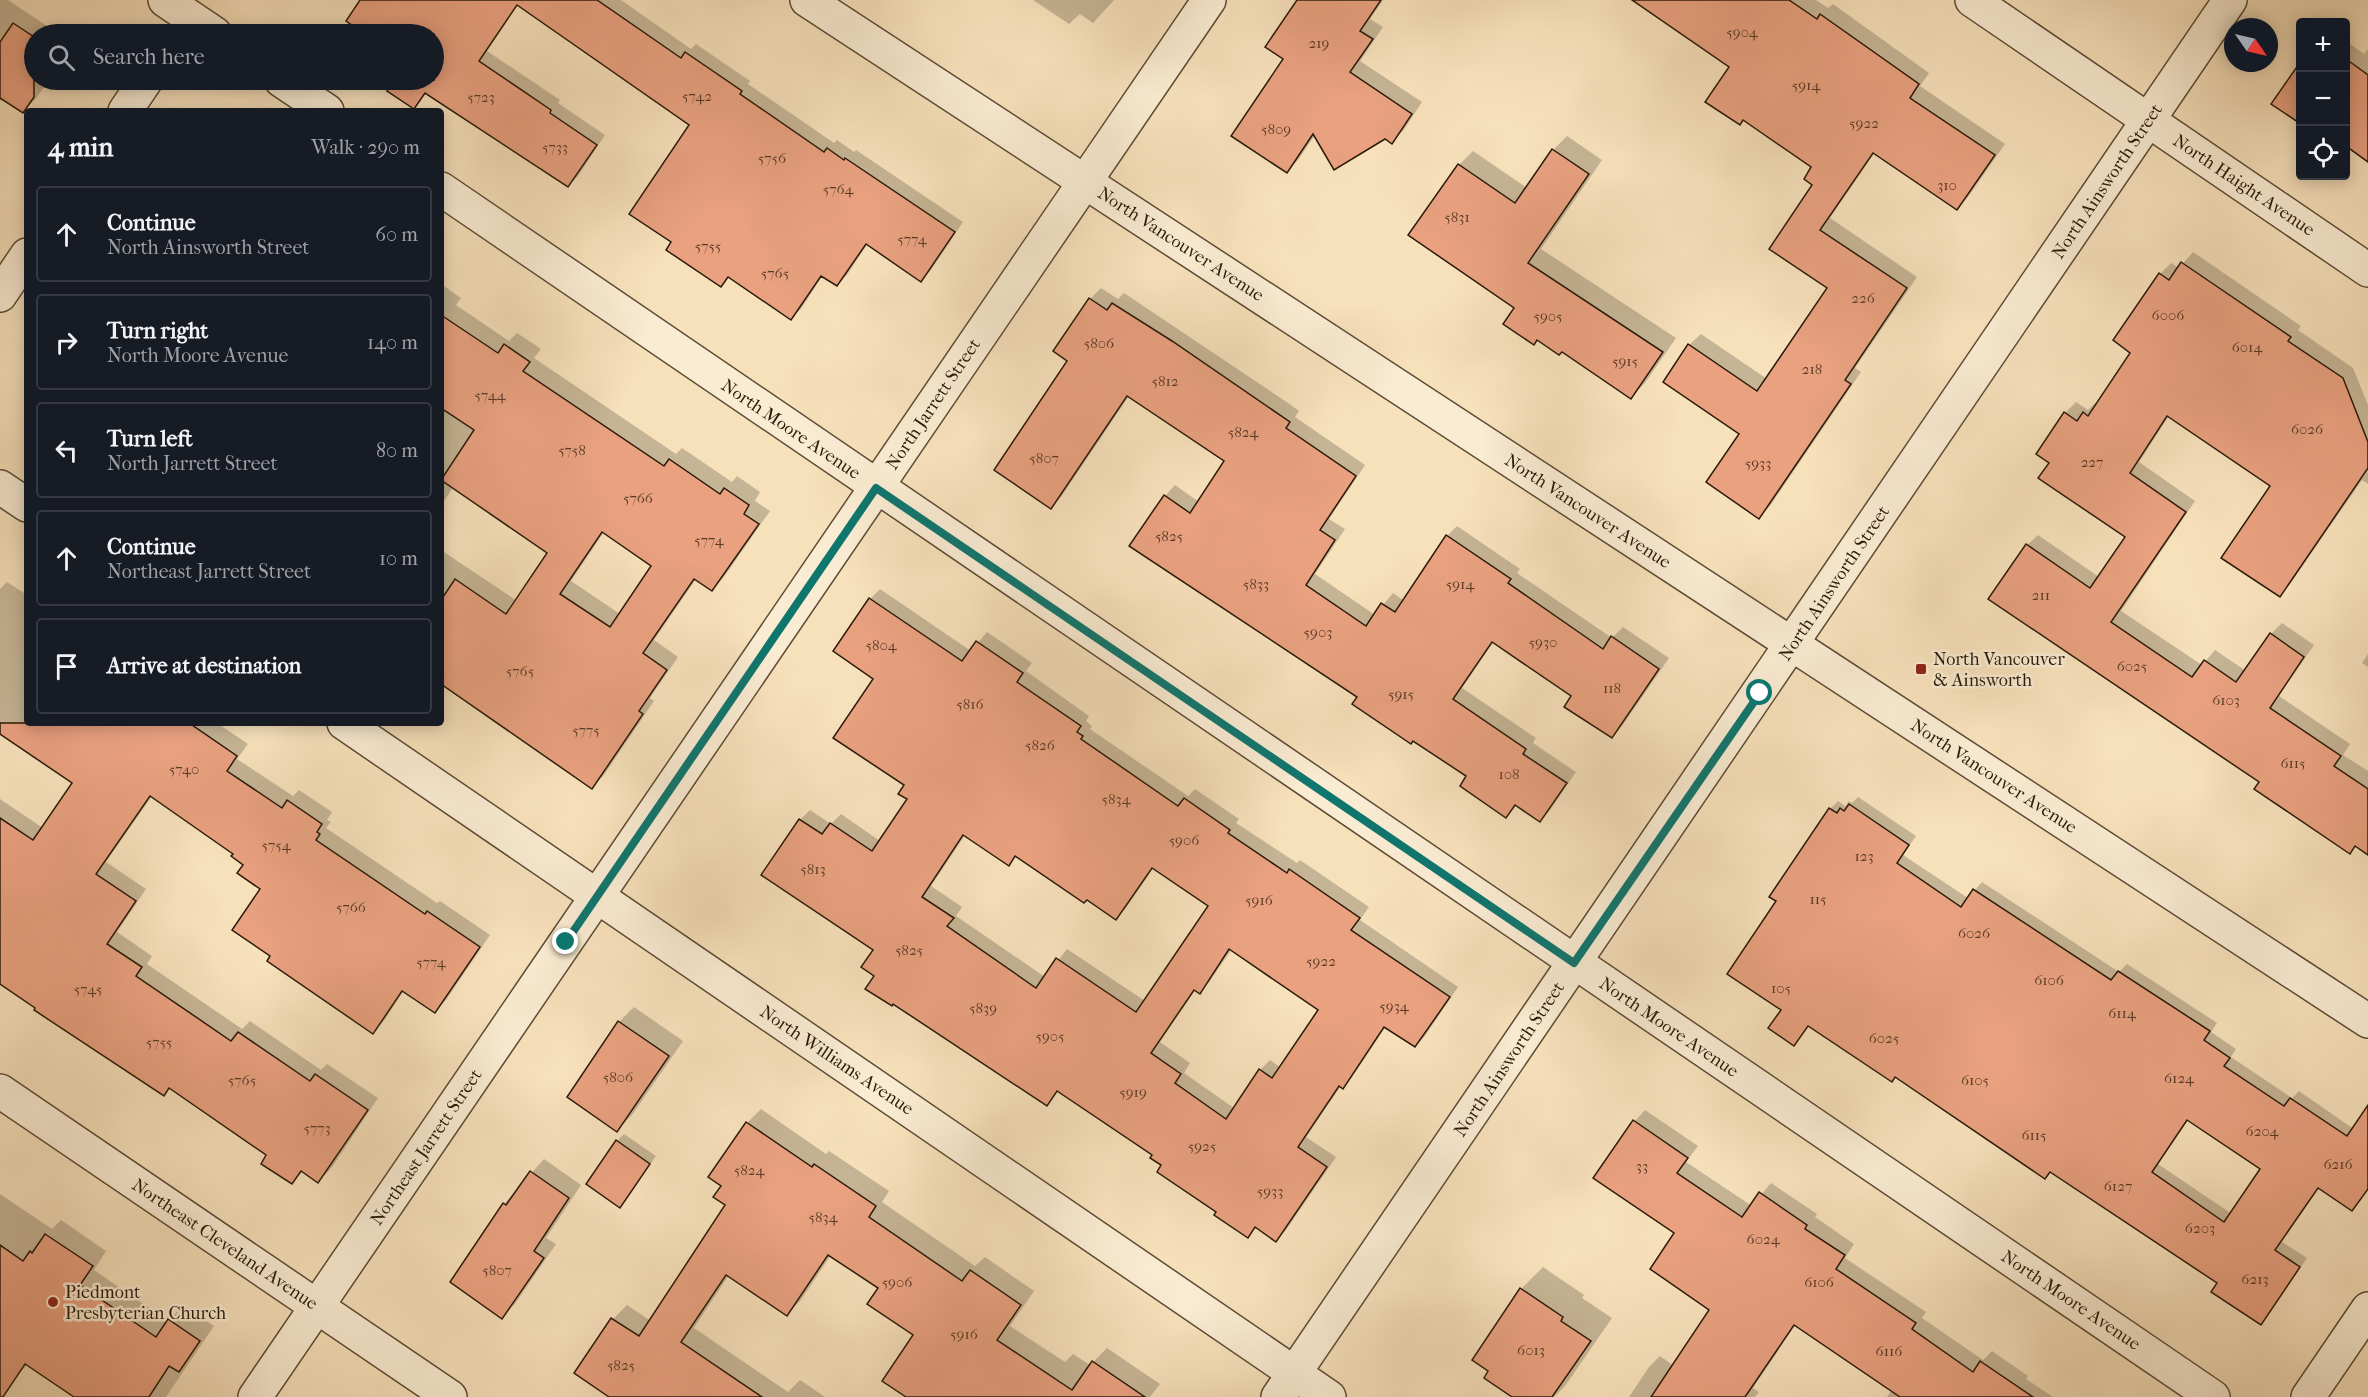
<!DOCTYPE html>
<meta charset="utf-8">
<style>
:root{--surface:#171b24;--page:#242831;--text:#f1f3f6;--muted:#9ea1a6;--line:#363941}
body{margin:0;font-family:"IM FELL French Canon",serif;background:var(--page);color:var(--text)}
.controls{position:absolute;right:18px;top:18px;display:grid;overflow:hidden;border-radius:6px;box-shadow:0 3px 15px #0003}
.controls button{width:54px;height:54px;display:grid;place-items:center;padding:0;border:0;border-bottom:2px solid var(--line);background:var(--surface);color:var(--text);font:30px sans-serif}
.compass{position:absolute;left:2224px;top:18px;width:54px;height:54px;border-radius:50%;background:var(--surface);box-shadow:0 3px 15px #0003;rotate:124deg}
.stop{position:absolute;width:18px;height:18px;margin:-14px;border:4px solid #0f766e;border-radius:50%;background:#fff}
.stop.end{background:#0f766e;border-color:#fff;box-shadow:0 2px 6px #0008}
.list{margin:0;padding:0;list-style:none}
h2{display:flex;justify-content:space-between;align-items:center;height:78px;margin:0;padding:0 24px;font-size:26px}
h2 small{font-size:20px;font-weight:400;color:var(--muted)}
.list li{display:grid;grid-template-columns:39px 1fr auto;gap:18px;align-items:center;box-sizing:border-box;height:96px;margin:0 12px 12px;padding:0 12px;border:2px solid var(--line);border-radius:6px}
.list b{display:block;font-size:22px;white-space:nowrap}
.list p{margin:0;font-size:20px;white-space:nowrap;color:var(--muted)}
.list em{font-size:20px;font-style:normal;color:var(--muted)}
.icon{flex:none;width:33px;height:33px;fill:none;stroke:currentColor;stroke-width:2;stroke-linecap:round;stroke-linejoin:round}
.map{position:relative;flex:none;width:2368px;height:1397px;overflow:hidden}
.search{position:absolute;background:var(--surface);box-shadow:0 3px 15px #0003;left:24px;top:24px;width:420px;height:66px;display:flex;align-items:center;gap:15px;box-sizing:border-box;padding:0 21px;border-radius:33px;color:var(--muted);font-size:22px}
.panel{position:absolute;background:var(--surface);box-shadow:0 3px 15px #0003;left:24px;top:108px;width:420px;height:618px;border-radius:6px}
.map>svg:first-child{display:block}
.shadow{fill:#0003;fill-rule:evenodd}
.building{fill:#e9a180;stroke:#291908;stroke-width:1.5;fill-rule:evenodd}
.lines{fill:none;stroke-linecap:round;stroke-linejoin:round}
.minor-casing{stroke:#5c4b35;stroke-width:36}
.minor{stroke:#faecd3;stroke-width:33}
.route{stroke:#0f766e;stroke-width:8}
.poi-dot{fill:#8f2418;stroke:#faecd3;stroke-width:2}
.labels{text-anchor:middle;stroke-width:5;stroke-linejoin:round;paint-order:stroke}
.number-label{font-size:15px;fill:#593b26}
.street-label{font-size:18px;fill:#291908;stroke:#faecd3}
.poi-label{font-size:18px;fill:#291908;stroke:#faecd3;text-anchor:start}
</style>
<div class="map">
<svg width="2368" height="1397" viewBox="0 0 2368 1397">
<rect width="100%" height="100%" fill="#f7e1bb"/>
<filter id="stains"><feTurbulence type="fractalNoise" baseFrequency=".00333" numOctaves="4"/><feColorMatrix values="0 0 0 0 .2 0 0 0 0 .09 0 0 0 0 .02 0 0 0 .5 -.17"/></filter>
<radialGradient id="worn" r=".72"><stop offset=".6" stop-color="#630" stop-opacity="0"/><stop offset="1" stop-color="#630" stop-opacity=".3"/></radialGradient>
<g class="shadow">
<path d="M0,0H8L59,34H34V80H49L35,100L23,111L3,98L0,101Z"/>
<path d="M362,0H621L691,49L696,44L750,81L748,84L834,143L837,140L854,152L856,150L963,222L931,270L921,280L868,243L847,275L837,284L823,275L801,309L791,318L729,276L721,285L673,242L691,125L518,4L487,51L560,100L558,103L605,135L578,176L568,185L427,92L414,107L389,90L397,80H434V34H368L348,21Z"/>
<path d="M1033,0H1114L1093,23L1080,14L1069,24Z"/>
<path d="M1299,0H1383L1370,19L1383,27L1360,61L1422,102L1403,131L1391,142L1385,138L1315,135L1298,160L1286,172L1285,58Z"/>
<path d="M1632,0H1816L1828,8L1833,4L1929,73L1920,86L2005,144L1968,197L1957,208L1875,152L1830,218L1917,277L1855,368L1861,372L1770,506L1759,517L1741,433L1689,345L1701,334L1767,379L1829,288L1771,249L1814,185L1813,167L1732,67Z"/>
<path d="M2346,41L2364,54L2368,49V161L2346,145Z"/>
<path d="M1567,136L1602,160L1541,249L1676,338L1645,383L1631,397L1516,308L1459,165L1473,151L1527,188L1553,150Z"/>
<path d="M2193,252L2301,326L2298,330L2353,368L2368,405V484L2362,480L2290,584L2279,595L2272,486L2169,416L2139,462L2195,501L2121,611L2202,665L2215,650L2246,671L2271,634L2282,623L2314,645L2279,696L2350,744L2343,755L2368,771V852L2356,845L2350,852L2261,782L2027,545L2038,535L2099,577L2127,536L2051,463L2038,454L2065,413L2076,402L2088,410L2095,403L2097,404L2132,352L2115,340L2160,274L2171,263L2179,268Z"/>
<path d="M441,284L461,298L456,305L509,341L517,333L541,349L534,358L676,454L682,448L732,482L737,476L760,492L755,501L770,511L724,577L712,590L696,579L654,640L678,657L650,698L654,701L604,775L592,787L441,678V550L517,601L549,552L453,487L441,506ZM604,532L653,565L620,614L571,581Z"/>
<path d="M1101,288L1118,299L1124,293L1288,403L1299,411L1295,417L1365,465L1329,519L1345,529L1315,574L1375,615L1393,593L1404,601L1447,536L1457,526L1520,569L1517,573L1612,638L1623,627L1669,658L1622,726L1612,736L1573,696L1494,641L1462,688L1536,738L1533,743L1576,772L1550,810L1540,820L1517,805L1506,816L1468,776L1165,496L1175,485L1199,502L1226,461L1129,396L1061,497L1051,507L1069,360L1055,351L1091,298Z"/>
<path d="M7,582L27,595V723H217L248,744L237,759L293,796L299,790L332,812L327,820L331,822L326,828L437,903L440,901L490,935L446,1000L435,1011L404,990L384,1021L373,1032L272,956L262,888L235,853L152,796L106,862L146,889L117,932L152,956L147,964L242,1029L250,1021L321,1070L327,1064L378,1098L330,1170L318,1181L303,1171L292,1183L268,1155L171,1087L164,1094L0,982V799L43,828L74,782L0,732V589Z"/>
<path d="M880,589L971,651L987,632L1032,663L1026,671L1089,716L1086,721L1092,726L1090,729L1188,796L1195,789L1239,819L1236,823L1297,863L1300,860L1369,907L1360,920L1458,987L1425,1036L1415,1046L1386,1026L1352,1077L1343,1087L1341,1086L1306,1137L1336,1157L1286,1230L1276,1240L1257,1227L1248,1236L1164,1165L1154,1154L1059,1090L1047,1104L876,976L875,949L800,820L810,810L831,824L841,814L880,841L909,799L875,678L835,651L870,599ZM965,835L1008,864L1017,855L1116,918L1126,908L1154,867L1210,905L1145,1001L1067,949L1045,977L956,916L962,907L931,886ZM1232,949L1320,1010L1281,1068L1270,1060L1260,1070L1234,1108L1184,1073L1190,1063L1160,1042L1196,989L1199,992L1209,982Z"/>
<path d="M2368,654V667L2362,663Z"/>
<path d="M1858,797L1916,836L1903,855L1968,898L1982,882L2119,972L2127,964L2217,1023L2211,1032L2236,1049L2231,1057L2292,1098L2299,1091L2368,1139V1190L2352,1209L2319,1187L2282,1242L2307,1258L2268,1315L2260,1323L2219,1282L2051,1171L1896,1076L1809,1025L1794,1044L1783,1010L1778,901L1830,809L1838,801L1845,806L1849,801L1852,803ZM2189,1119L2263,1168L2232,1214L2158,1164Z"/>
<path d="M634,1007L683,1041L632,1115L617,1130L569,1097L619,1022Z"/>
<path d="M761,1109L826,1154L829,1151L889,1191L882,1202L975,1266L985,1257L1034,1291L1010,1326L1065,1362L1073,1354L1090,1365L1107,1348L1160,1384L1150,1397H909L915,1335L880,1288L831,1255L801,1300L787,1314L729,1275L694,1328L788,1392L800,1380L825,1397H612L613,1319L627,1305L651,1321L727,1205L723,1186L710,1177L747,1123Z"/>
<path d="M1645,1110L1698,1146L1686,1162L1752,1206L1771,1183L1817,1214L1815,1217L1854,1244L1845,1258L1926,1312L1922,1318L1983,1360L1992,1351L2028,1376L2026,1379L2053,1397H1887L1892,1390L1796,1324L1753,1388L1759,1392L1755,1397H1629L1649,1367L1660,1356L1674,1366L1711,1310L1676,1232L1595,1178L1635,1121Z"/>
<path d="M624,1134L656,1156L620,1206L617,1141Z"/>
<path d="M544,1159L581,1185L546,1238L556,1244L515,1304L502,1317L504,1204Z"/>
<path d="M0,1194L52,1229L61,1220L106,1251L94,1270L168,1321L183,1306L214,1326L166,1397H77L28,1364L16,1376L0,1378Z"/>
<path d="M1543,1267L1584,1295L1582,1298L1612,1318L1565,1386L1554,1397H1515L1490,1370L1521,1289Z"/>
</g>
<g class="building">
<path d="M360,0H597L681,58L685,52L742,91L740,94L824,152L827,148L844,160L845,158L955,232L921,282L866,244L837,286L821,276L791,320L728,277L721,287L666,250L671,242L629,214L689,125L517,5L479,61L551,110L550,113L597,145L568,187L425,93L414,109L387,91L395,80H434V34H365L346,21Z"/>
<path d="M1297,0H1381L1360,31L1373,39L1350,72L1412,114L1392,144L1385,139L1334,170L1313,134L1287,173L1231,136L1283,59L1265,47Z"/>
<path d="M1632,0H1789L1817,19L1820,14L1919,84L1910,98L1995,155L1957,210L1873,153L1820,230L1907,288L1845,380L1851,384L1759,519L1706,482L1739,434L1663,382L1688,344L1757,391L1827,288L1769,249L1812,185L1804,179L1811,167L1743,120L1740,125L1705,102L1729,67Z"/>
<path d="M13,23L34,37V97L23,113L0,98V42Z"/>
<path d="M2346,59L2368,75V162L2346,146Z"/>
<path d="M2301,61V124L2271,104Z"/>
<path d="M1552,149L1589,174L1528,263L1663,352L1631,399L1562,352L1559,355L1537,340L1534,345L1503,324L1514,308L1408,235L1458,164L1515,203Z"/>
<path d="M2181,262L2291,337L2288,341L2343,378L2368,442V468L2280,597L2221,558L2270,486L2167,416L2130,473L2186,512L2111,622L2192,677L2204,660L2236,682L2270,633L2304,657L2270,708L2341,756L2334,766L2368,789V855L2355,846L2350,854L2254,789L2259,782L1988,599L2026,544L2090,588L2125,537L2038,478L2049,463L2036,454L2064,412L2077,421L2083,412L2088,416L2130,353L2113,340L2159,273L2169,280Z"/>
<path d="M1089,298L1107,310L1112,303L1172,341L1290,422L1286,428L1356,476L1320,530L1335,540L1306,585L1366,626L1381,603L1395,612L1446,535L1511,579L1508,583L1603,649L1611,636L1659,669L1612,738L1564,707L1571,696L1492,642L1453,699L1526,749L1523,754L1567,783L1540,822L1515,805L1506,818L1460,786L1466,776L1413,741L1411,744L1352,704L1357,697L1129,546L1164,495L1190,513L1224,461L1127,396L1051,509L994,470L1067,361L1053,351Z"/>
<path d="M441,315L498,353L504,344L530,362L523,371L664,466L669,459L720,494L724,488L749,505L744,514L759,524L712,591L694,579L643,653L667,670L639,711L643,714L592,789L441,684V600L455,579L506,614L547,553L441,480L474,430L441,408ZM602,532L651,566L610,627L560,594Z"/>
<path d="M869,598L962,661L976,641L1023,673L1017,682L1081,726L1077,732L1083,736L1081,739L1178,806L1184,798L1230,830L1228,833L1287,873L1289,869L1360,918L1351,930L1450,997L1415,1047L1384,1027L1343,1089L1339,1086L1298,1147L1327,1167L1276,1242L1255,1227L1248,1238L1214,1215L1216,1212L1157,1172L1161,1165L1150,1158L1152,1155L1057,1091L1047,1106L893,1004L892,1006L865,989L874,976L861,967L873,950L761,875L799,819L822,834L830,823L872,851L907,799L898,794L904,785L833,738L873,679L833,651ZM963,835L1009,866L1015,856L1084,903L1087,900L1116,920L1152,868L1208,906L1136,1012L1056,958L1036,988L947,926L954,918L922,897ZM1229,949L1318,1010L1272,1078L1259,1069L1226,1119L1175,1083L1181,1074L1151,1053L1194,990L1200,994Z"/>
<path d="M0,723H189L237,756L227,771L282,808L287,800L322,824L317,832L320,834L316,840L425,914L427,911L480,947L435,1013L402,991L373,1034L267,961L270,956L232,930L260,889L237,873L243,865L231,856L233,854L150,796L96,874L136,901L107,944L142,967L136,976L231,1041L238,1032L310,1081L315,1074L368,1110L318,1183L301,1171L292,1184L261,1164L266,1155L169,1088L164,1096L34,1010L35,1008L0,984V818L33,840L72,783L0,734Z"/>
<path d="M1849,804L1909,845L1897,863L1961,907L1973,889L2111,980L2118,971L2210,1031L2204,1040L2230,1058L2224,1066L2284,1106L2290,1098L2347,1136L2368,1105V1189L2352,1211L2318,1188L2275,1250L2300,1267L2261,1325L2211,1292L2217,1283L2050,1172L2045,1179L1895,1077L1892,1082L1808,1026L1794,1046L1768,1028L1781,1010L1727,974L1776,901L1769,897L1829,808L1837,813L1840,808L1844,811ZM2187,1120L2260,1169L2224,1222L2152,1172Z"/>
<path d="M618,1021L669,1056L617,1132L567,1097Z"/>
<path d="M1633,1120L1688,1158L1677,1173L1742,1217L1759,1192L1807,1225L1805,1229L1845,1255L1836,1269L1916,1323L1912,1329L1973,1372L1980,1361L2033,1397H1900L1794,1325L1745,1397H1651L1709,1310L1650,1269L1674,1233L1593,1178Z"/>
<path d="M746,1122L812,1167L814,1164L876,1206L869,1217L962,1281L970,1270L1021,1305L997,1340L1072,1390L1092,1361L1145,1397H906L882,1381L913,1335L867,1304L878,1288L828,1255L787,1316L726,1275L681,1342L762,1397H609L574,1373L611,1318L639,1336L725,1205L713,1197L721,1186L708,1177Z"/>
<path d="M616,1140L650,1164L620,1208L586,1184Z"/>
<path d="M530,1171L569,1198L534,1251L544,1258L502,1319L450,1282L503,1203L506,1205Z"/>
<path d="M45,1234L93,1266L80,1285L156,1337L168,1319L200,1341L179,1372L169,1366L149,1397H74L25,1364L3,1397H0V1245L23,1261L30,1251L32,1253Z"/>
<path d="M1520,1288L1563,1317L1561,1321L1591,1341L1552,1397H1512L1484,1378L1488,1371L1472,1360Z"/>
</g>
<g class="lines">
<g class="minor-casing">
<g id="minor">
<path d="M165,0L215,34"/>
<path d="M807,0L2368,1021"/>
<path d="M1972,0L2368,270"/>
<path d="M281,80L327,111"/>
<path d="M125,111L146,80"/>
<path d="M441,189L2213,1397"/>
<path d="M0,295L27,255"/>
<path d="M0,487L27,505"/>
<path d="M344,723L1329,1397"/>
<path d="M0,1091L450,1397"/>
<path d="M255,1397L1209,0"/>
<path d="M1278,1397L2230,0"/>
<path d="M2308,1397L2368,1309"/>
</g>
</g>
<use href="#minor" class="minor"/>
</g>
<g class="lines">
<path class="route" d="M566,942L876,488L1574,963L1760,693"/>
</g>
<g class="poi-dot">
<rect x="1915" y="663" width="12" height="12" rx="3"/>
<circle cx="53" cy="1302" r="6"/>
</g>
<g class="labels">
<g class="number-label">
<text x="1742" y="37">5904</text>
<text x="1319" y="48">219</text>
<text x="1806" y="90">5914</text>
<text x="697" y="101">5742</text>
<text x="481" y="102">5723</text>
<text x="1864" y="128">5922</text>
<text x="1276" y="134">5809</text>
<text x="555" y="152">5733</text>
<text x="772" y="163">5756</text>
<text x="1947" y="190">310</text>
<text x="838" y="194">5764</text>
<text x="1457" y="222">5831</text>
<text x="912" y="244">5774</text>
<text x="708" y="251">5755</text>
<text x="775" y="278">5765</text>
<text x="1863" y="303">226</text>
<text x="2168" y="320">6006</text>
<text x="1548" y="321">5905</text>
<text x="1099" y="348">5806</text>
<text x="2247" y="352">6014</text>
<text x="1625" y="366">5915</text>
<text x="1812" y="374">218</text>
<text x="1165" y="386">5812</text>
<text x="490" y="400">5744</text>
<text x="2307" y="434">6026</text>
<text x="1243" y="437">5824</text>
<text x="572" y="455">5758</text>
<text x="1044" y="463">5807</text>
<text x="2092" y="467">227</text>
<text x="1758" y="468">5933</text>
<text x="638" y="503">5766</text>
<text x="1169" y="541">5825</text>
<text x="709" y="545">5774</text>
<text x="1256" y="589">5833</text>
<text x="1460" y="589">5914</text>
<text x="2041" y="600">211</text>
<text x="1318" y="637">5903</text>
<text x="1543" y="647">5930</text>
<text x="881" y="650">5804</text>
<text x="2132" y="671">6025</text>
<text x="520" y="676">5765</text>
<text x="1612" y="693">118</text>
<text x="1401" y="699">5915</text>
<text x="2226" y="705">6103</text>
<text x="970" y="709">5816</text>
<text x="586" y="735">5775</text>
<text x="1040" y="750">5826</text>
<text x="2293" y="768">6115</text>
<text x="184" y="774">5740</text>
<text x="1509" y="779">108</text>
<text x="1116" y="804">5834</text>
<text x="1184" y="845">5906</text>
<text x="276" y="850">5754</text>
<text x="1864" y="861">123</text>
<text x="813" y="874">5813</text>
<text x="1818" y="904">115</text>
<text x="1259" y="905">5916</text>
<text x="351" y="912">5766</text>
<text x="1974" y="938">6026</text>
<text x="909" y="955">5825</text>
<text x="1321" y="966">5922</text>
<text x="431" y="967">5774</text>
<text x="2049" y="985">6106</text>
<text x="1781" y="993">105</text>
<text x="88" y="994">5745</text>
<text x="1394" y="1011">5934</text>
<text x="983" y="1013">5839</text>
<text x="2122" y="1018">6114</text>
<text x="1050" y="1041">5905</text>
<text x="1884" y="1043">6025</text>
<text x="159" y="1047">5755</text>
<text x="618" y="1082">5806</text>
<text x="2179" y="1083">6124</text>
<text x="242" y="1085">5765</text>
<text x="1975" y="1085">6105</text>
<text x="1133" y="1097">5919</text>
<text x="317" y="1133">5773</text>
<text x="2262" y="1136">6204</text>
<text x="2034" y="1140">6115</text>
<text x="1202" y="1151">5925</text>
<text x="2338" y="1169">6216</text>
<text x="1642" y="1171">33</text>
<text x="749" y="1175">5824</text>
<text x="2118" y="1191">6127</text>
<text x="1270" y="1196">5933</text>
<text x="823" y="1222">5834</text>
<text x="2200" y="1233">6203</text>
<text x="1763" y="1244">6024</text>
<text x="497" y="1275">5807</text>
<text x="2255" y="1284">6213</text>
<text x="897" y="1287">5906</text>
<text x="1819" y="1287">6106</text>
<text x="964" y="1339">5916</text>
<text x="1531" y="1355">6013</text>
<text x="1889" y="1356">6116</text>
<text x="621" y="1370">5825</text>
</g>
<g class="street-label">
<text transform="translate(2107 181) rotate(-56)" y="6">North Ainsworth Street</text>
<text transform="translate(2244 185) rotate(34)" y="6">North Haight Avenue</text>
<text transform="translate(1181 244) rotate(33)" y="6">North Vancouver Avenue</text>
<text transform="translate(933 404) rotate(-56)" y="6">North Jarrett Street</text>
<text transform="translate(791 429) rotate(34)" y="6">North Moore Avenue</text>
<text transform="translate(1588 511) rotate(33)" y="6">North Vancouver Avenue</text>
<text transform="translate(1834 583) rotate(-56)" y="6">North Ainsworth Street</text>
<text transform="translate(1994 776) rotate(33)" y="6">North Vancouver Avenue</text>
<text transform="translate(1669 1027) rotate(34)" y="6">North Moore Avenue</text>
<text transform="translate(1509 1059) rotate(-56)" y="6">North Ainsworth Street</text>
<text transform="translate(837 1060) rotate(34)" y="6">North Williams Avenue</text>
<text transform="translate(426 1147) rotate(-56)" y="6">Northeast Jarrett Street</text>
<text transform="translate(225 1244) rotate(34)" y="6">Northeast Cleveland Avenue</text>
<text transform="translate(2071 1300) rotate(34)" y="6">North Moore Avenue</text>
</g>
<g class="poi-label">
<text x="1933" y="665">North Vancouver<tspan x="1933" dy="21">&amp; Ainsworth</tspan></text>
<text x="65" y="1298">Piedmont<tspan x="65" dy="21">Presbyterian Church</tspan></text>
</g>
</g>
<rect width="100%" height="100%" filter="url(#stains)"/>
<rect width="100%" height="100%" fill="url(#worn)"/>
</svg>
<div class="controls">
<button>+</button>
<button>−</button>
<button><svg class="icon" aria-label="locate" viewBox="0 0 24 24"><circle cx="12" cy="12" r="6"/><path d="M12 2v4M12 18v4M2 12h4M18 12h4"/></svg></button>
</div>
<svg class="compass" viewBox="-18 -18 36 36"><path d="M0-13l5 13h-10z" fill="#e53935"/><path d="M0 13l5-13h-10z" fill="#9ea1a6"/></svg>
<div class="stop" style="left:1760px;top:693px"></div>
<div class="stop end" style="left:566px;top:942px"></div>
<div class="search"><svg class="icon" aria-label="search" viewBox="0 0 24 24"><circle cx="10" cy="10" r="6"/><path d="M15 15l6 6"/></svg>Search here</div>
<section class="panel">
<h2>4 min<small>Walk · 290 m</small></h2>
<ul class="list">
<li><svg class="icon" aria-label="ahead" viewBox="0 0 24 24"><path d="M12 20V5M6 11l6-6 6 6"/></svg><div><b>Continue</b><p>North Ainsworth Street</p></div><em>60 m</em></li>
<li><svg class="icon" aria-label="right" viewBox="0 0 24 24"><path d="M7 20v-9h11M14 6l5 5-5 5"/></svg><div><b>Turn right</b><p>North Moore Avenue</p></div><em>140 m</em></li>
<li><svg class="icon" aria-label="left" viewBox="0 0 24 24"><path d="M17 20v-9H6M10 6l-5 5 5 5"/></svg><div><b>Turn left</b><p>North Jarrett Street</p></div><em>80 m</em></li>
<li><svg class="icon" aria-label="ahead" viewBox="0 0 24 24"><path d="M12 20V5M6 11l6-6 6 6"/></svg><div><b>Continue</b><p>Northeast Jarrett Street</p></div><em>10 m</em></li>
<li><svg class="icon" aria-label="arrive" viewBox="0 0 24 24"><path d="M6 21V4h12l-3 4 3 4H6"/></svg><div><b>Arrive at destination</b></div></li>
</ul>
</section>
</div>
